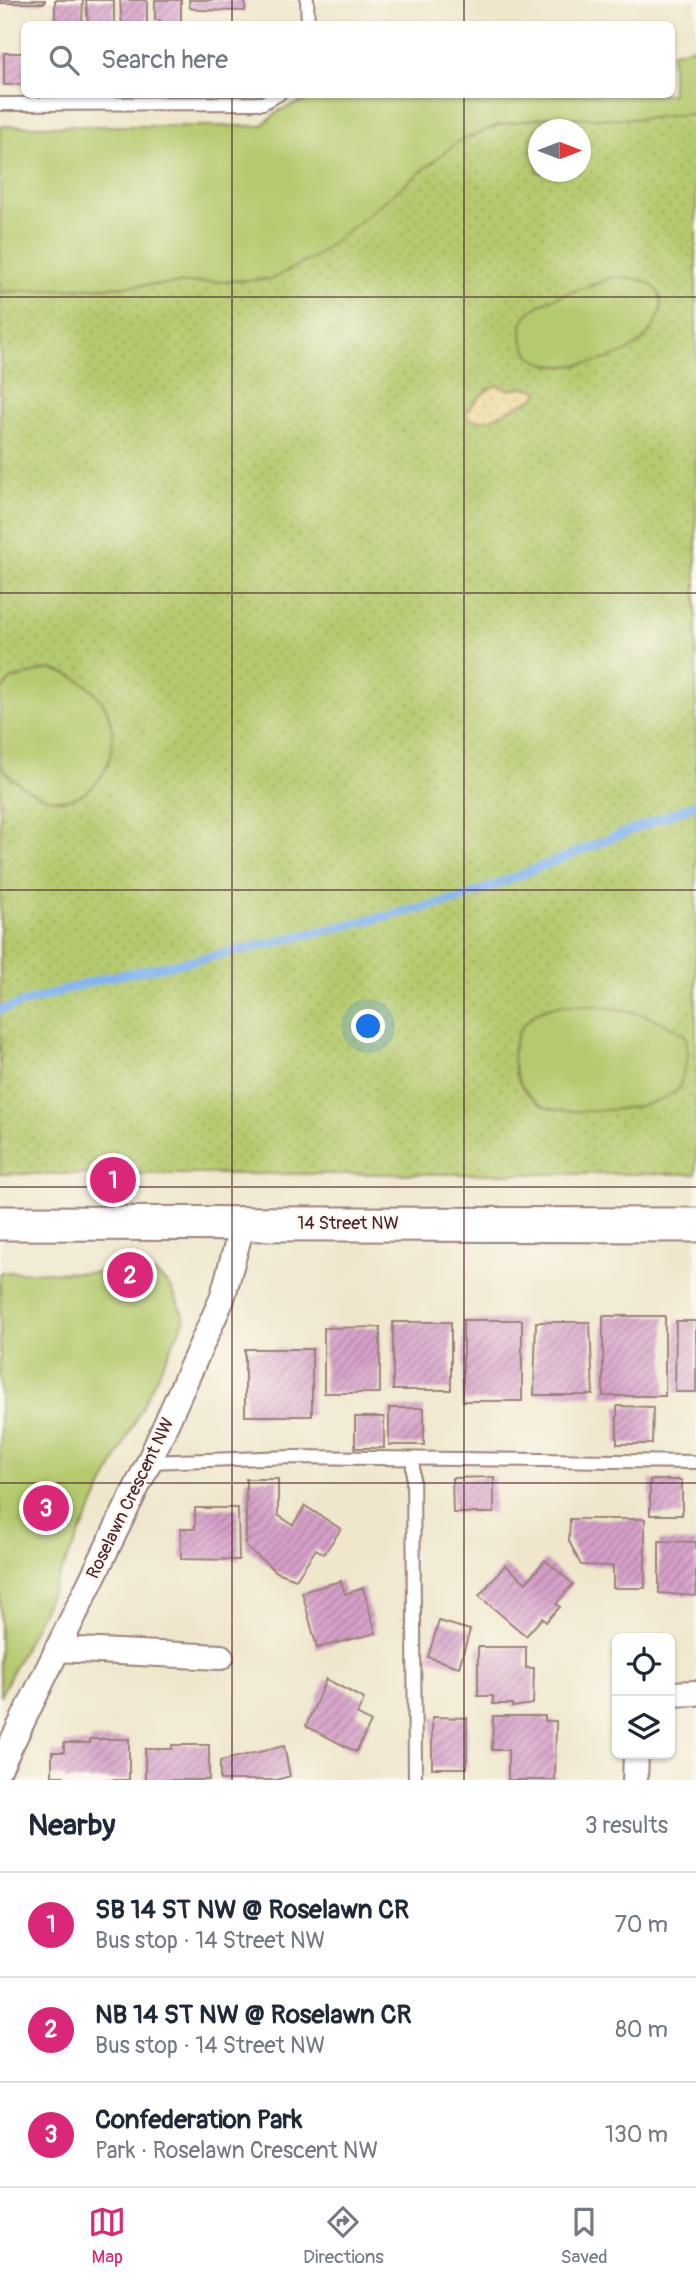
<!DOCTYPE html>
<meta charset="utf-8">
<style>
:root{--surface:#fff;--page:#f2f2f3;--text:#1f2937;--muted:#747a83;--line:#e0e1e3;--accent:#db2777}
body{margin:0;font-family:Pangolin,sans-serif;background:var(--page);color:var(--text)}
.controls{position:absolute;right:21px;bottom:21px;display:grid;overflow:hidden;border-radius:10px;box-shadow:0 2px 5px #0004}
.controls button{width:63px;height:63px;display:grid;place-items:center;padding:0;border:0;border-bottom:2px solid var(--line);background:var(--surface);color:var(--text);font:35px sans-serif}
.compass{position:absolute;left:528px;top:119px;width:63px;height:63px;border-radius:50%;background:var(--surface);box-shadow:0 2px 5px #0004;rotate:90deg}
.you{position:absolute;left:369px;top:1027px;width:24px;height:24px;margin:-18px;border:5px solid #fff;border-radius:50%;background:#1a73e8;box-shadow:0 0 0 10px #1a73e833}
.badge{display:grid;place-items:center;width:46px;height:46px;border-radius:50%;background:var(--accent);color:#fff;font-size:23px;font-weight:700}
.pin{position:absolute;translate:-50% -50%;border:4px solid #fff;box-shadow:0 2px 7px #0006}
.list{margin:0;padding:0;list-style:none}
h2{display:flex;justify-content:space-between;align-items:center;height:91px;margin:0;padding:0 28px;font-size:30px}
h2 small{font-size:23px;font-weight:400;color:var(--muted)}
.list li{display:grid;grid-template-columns:46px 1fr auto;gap:21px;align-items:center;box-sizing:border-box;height:105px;padding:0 28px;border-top:2px solid var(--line)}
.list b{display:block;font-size:26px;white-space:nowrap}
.list p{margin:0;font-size:23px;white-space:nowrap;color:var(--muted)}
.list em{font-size:23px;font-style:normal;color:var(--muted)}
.icon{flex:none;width:38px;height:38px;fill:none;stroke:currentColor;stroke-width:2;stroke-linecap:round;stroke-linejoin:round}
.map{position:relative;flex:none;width:696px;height:1780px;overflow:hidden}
.search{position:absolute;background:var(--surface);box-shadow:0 2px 5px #0004;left:21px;right:21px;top:21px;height:77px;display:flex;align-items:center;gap:18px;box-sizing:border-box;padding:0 24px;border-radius:10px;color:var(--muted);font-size:26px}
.sheet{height:406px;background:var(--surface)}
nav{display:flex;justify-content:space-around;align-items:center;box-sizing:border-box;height:98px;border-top:2px solid var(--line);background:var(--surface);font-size:19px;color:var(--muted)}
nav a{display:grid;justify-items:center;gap:4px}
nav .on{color:var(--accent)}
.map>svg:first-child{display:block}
.grass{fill:url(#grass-dots);stroke:#80744c;stroke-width:2;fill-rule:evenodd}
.sand{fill:url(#sand-dots);stroke:#9c7c64;stroke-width:2}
.park{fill:#b5ca6e;stroke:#80744c;stroke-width:2}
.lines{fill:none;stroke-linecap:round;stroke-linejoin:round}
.stream{stroke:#83b4ef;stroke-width:9}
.building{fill:url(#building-hatch)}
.service-casing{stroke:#9c837c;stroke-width:16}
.minor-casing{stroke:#9c837c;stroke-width:28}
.secondary-casing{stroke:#9c837c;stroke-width:37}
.service{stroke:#fff;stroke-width:12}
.minor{stroke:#fff;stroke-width:24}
.secondary{stroke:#fff;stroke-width:33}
.grid{fill:none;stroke:#4a1f2b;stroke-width:2;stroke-opacity:0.55}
.labels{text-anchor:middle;stroke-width:5;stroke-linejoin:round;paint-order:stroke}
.street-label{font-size:18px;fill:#4a1f2b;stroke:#fbf7ec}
</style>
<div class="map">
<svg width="696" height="1780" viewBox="0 0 696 1780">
<defs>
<pattern id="grass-dots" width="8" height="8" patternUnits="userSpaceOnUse" patternTransform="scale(1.75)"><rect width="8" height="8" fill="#b5ca6e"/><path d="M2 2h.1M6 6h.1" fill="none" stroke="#9dad5f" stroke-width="1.8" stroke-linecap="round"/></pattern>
<pattern id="sand-dots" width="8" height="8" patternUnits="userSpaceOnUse" patternTransform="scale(1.75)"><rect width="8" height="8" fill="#eeda9e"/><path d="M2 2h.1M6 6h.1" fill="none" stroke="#cebb88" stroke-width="1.8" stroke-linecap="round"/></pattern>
<pattern id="building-hatch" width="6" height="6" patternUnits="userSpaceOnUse" patternTransform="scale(1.75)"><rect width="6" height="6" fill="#d59fc8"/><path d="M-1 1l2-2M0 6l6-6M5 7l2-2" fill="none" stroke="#af81a3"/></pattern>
</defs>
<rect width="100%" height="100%" fill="#fbf7ec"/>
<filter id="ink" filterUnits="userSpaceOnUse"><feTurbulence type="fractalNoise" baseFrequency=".0143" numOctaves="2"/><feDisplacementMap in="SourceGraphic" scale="14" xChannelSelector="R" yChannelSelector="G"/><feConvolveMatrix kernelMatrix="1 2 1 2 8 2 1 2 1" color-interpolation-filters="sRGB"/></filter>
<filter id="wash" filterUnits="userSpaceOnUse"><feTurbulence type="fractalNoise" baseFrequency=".00686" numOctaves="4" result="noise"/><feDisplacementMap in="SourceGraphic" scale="28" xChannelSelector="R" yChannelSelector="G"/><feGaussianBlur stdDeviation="1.57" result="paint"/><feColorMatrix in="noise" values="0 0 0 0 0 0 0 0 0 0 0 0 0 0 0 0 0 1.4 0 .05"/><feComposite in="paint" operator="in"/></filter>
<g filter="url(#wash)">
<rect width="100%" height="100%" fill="#efe7cc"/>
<path class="grass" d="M696,113V1174H0V292L272,279L459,141L498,125L546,117L640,119ZM538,130H580V172H538Z"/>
<path class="sand" d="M497,385L510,390L524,387L539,391L536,397L488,420H469L466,413C475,401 483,391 497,385Z"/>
<g class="park">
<path d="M696,47V113L640,119L546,117L498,125L459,141L316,256L272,279L0,292V126H261L280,110L321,95L672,94V52Z"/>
<path d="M612,277C624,278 638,277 649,283C676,300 652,336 633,348C618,357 598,362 582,364C554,369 523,366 522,332C522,324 523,318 529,313C551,293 586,291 612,277Z"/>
<path d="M48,669C159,689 110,842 26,788C17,782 3,773 0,762C0,741 0,713 0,692L12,679Z"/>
<path d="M569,1005C612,1006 650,1011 686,1036L688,1055L679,1089C673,1093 667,1097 660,1100C637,1110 558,1118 538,1103C503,1079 504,1024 547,1008C554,1006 562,1006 569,1005Z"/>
<path d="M0,1272L155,1273L171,1287L185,1319L0,1697Z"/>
</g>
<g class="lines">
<path class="stream" d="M0,1010L104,978L205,958L460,899L696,804"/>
</g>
<g id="blocks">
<g class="building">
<rect x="0" y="0" width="45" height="3"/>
<path d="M55,0H83L82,24H55Z"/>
<path d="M86,0H114V24H88Z"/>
<path d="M120,0H147V24H122Z"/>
<path d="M155,0H181V20L175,24H163L160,20H155Z"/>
<path d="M189,0H245V11L199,10L190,8Z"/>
<path d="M4,53H24V84L4,85Z"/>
<rect x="603" y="1316" width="62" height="80"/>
<rect x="463" y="1320" width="59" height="81"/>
<path d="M676,1321H696V1392H675Z"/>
<rect x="393" y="1322" width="58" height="68"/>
<path d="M536,1322H590L593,1395H534Z"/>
<path d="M380,1327V1393H324V1328Z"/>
<rect x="245" y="1349" width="67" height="67"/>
<path d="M617,1406L653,1407L652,1444H617Z"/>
<rect x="389" y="1408" width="35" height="37"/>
<rect x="355" y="1417" width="29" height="31"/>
<path d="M494,1477V1513H453L452,1478Z"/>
<path d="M246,1479H278V1515L293,1525L305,1506L341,1529L324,1554L316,1549L296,1579L277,1572L246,1547Z"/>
<rect x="650" y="1480" width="32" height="35"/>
<path d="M195,1508H238L239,1560L181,1559V1529H195Z"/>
<path d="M570,1519H645V1588H613V1566L581,1565L569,1541Z"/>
<path d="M659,1541L696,1542V1596L659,1593Z"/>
<path d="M545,1560L573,1584L556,1604L560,1607L552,1615L546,1622L542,1618L526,1636L479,1596L505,1565L526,1583Z"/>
<path d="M341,1581L345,1594L363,1588L376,1633L317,1648L302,1592Z"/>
<path d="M439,1621L470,1630L459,1667L428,1657Z"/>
<path d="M478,1647H526V1668H534L533,1704L512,1707V1704H493V1696H478Z"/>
<path d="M326,1679L364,1699L357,1714L371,1722L356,1752L306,1726Z"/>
<path d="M493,1716H545V1721H556L555,1780H508V1750H492Z"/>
<path d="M432,1717L467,1718V1768H432Z"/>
<path d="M90,1739H129V1780H64V1776H52V1752H64V1743H90Z"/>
<path d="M172,1745H209V1780H145V1749H172Z"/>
<path d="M284,1746L290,1776L276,1780H220V1761Z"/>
</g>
</g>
</g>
<g filter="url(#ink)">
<use href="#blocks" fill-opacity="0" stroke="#9c837c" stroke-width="2"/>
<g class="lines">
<g class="service-casing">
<g id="service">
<path d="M307,0L308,24"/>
<path d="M0,104L263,103L279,94"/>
<path d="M413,1459L415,1780"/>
<path d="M149,1462L292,1457L696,1462"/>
</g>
</g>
<g class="minor-casing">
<g id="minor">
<path d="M57,1649L221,1657"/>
<path d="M670,1694L696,1693"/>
<path d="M0,1767L149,1462L222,1299L243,1222"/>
<path d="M635,1780L636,1754"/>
</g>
</g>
<g class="secondary-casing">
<path id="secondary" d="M0,1223L696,1225"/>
</g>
<use href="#service" class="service"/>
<use href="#minor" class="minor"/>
<use href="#secondary" class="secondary"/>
</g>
</g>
<path class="grid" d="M232,0V24M464,0V24M232,94V1780M464,94V1780M0,297H696M0,593H696M0,890H696M0,1187H696M0,1483H696"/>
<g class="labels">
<g class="street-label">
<text x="348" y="1229">14 Street NW</text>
<text transform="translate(130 1498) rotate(-64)" y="6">Roselawn Crescent NW</text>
</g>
</g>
</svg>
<div class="controls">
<button><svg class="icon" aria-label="locate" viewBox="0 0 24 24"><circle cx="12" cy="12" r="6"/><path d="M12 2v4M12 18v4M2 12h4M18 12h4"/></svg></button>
<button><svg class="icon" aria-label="layers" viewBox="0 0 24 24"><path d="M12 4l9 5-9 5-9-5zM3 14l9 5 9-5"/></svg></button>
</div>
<svg class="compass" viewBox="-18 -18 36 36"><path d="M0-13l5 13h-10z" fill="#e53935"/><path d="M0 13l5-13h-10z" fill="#747a83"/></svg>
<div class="you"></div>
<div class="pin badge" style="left:113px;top:1180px">1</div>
<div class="pin badge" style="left:130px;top:1275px">2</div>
<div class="pin badge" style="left:46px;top:1508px">3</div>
<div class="search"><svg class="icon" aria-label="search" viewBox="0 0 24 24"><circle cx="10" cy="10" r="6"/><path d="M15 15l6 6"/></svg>Search here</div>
</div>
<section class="sheet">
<h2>Nearby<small>3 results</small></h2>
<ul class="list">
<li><span class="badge">1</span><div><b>SB 14 ST NW @ Roselawn CR</b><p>Bus stop · 14 Street NW</p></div><em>70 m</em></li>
<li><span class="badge">2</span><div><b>NB 14 ST NW @ Roselawn CR</b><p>Bus stop · 14 Street NW</p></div><em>80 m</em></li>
<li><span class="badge">3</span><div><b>Confederation Park</b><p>Park · Roselawn Crescent NW</p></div><em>130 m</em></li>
</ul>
</section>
<nav>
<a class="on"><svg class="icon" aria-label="map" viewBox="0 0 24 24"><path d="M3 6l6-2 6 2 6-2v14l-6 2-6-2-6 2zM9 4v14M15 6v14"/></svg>Map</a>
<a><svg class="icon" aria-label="directions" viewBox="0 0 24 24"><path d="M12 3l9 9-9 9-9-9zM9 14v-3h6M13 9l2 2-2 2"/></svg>Directions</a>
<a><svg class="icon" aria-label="saved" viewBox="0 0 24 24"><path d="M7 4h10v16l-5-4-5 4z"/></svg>Saved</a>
</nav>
